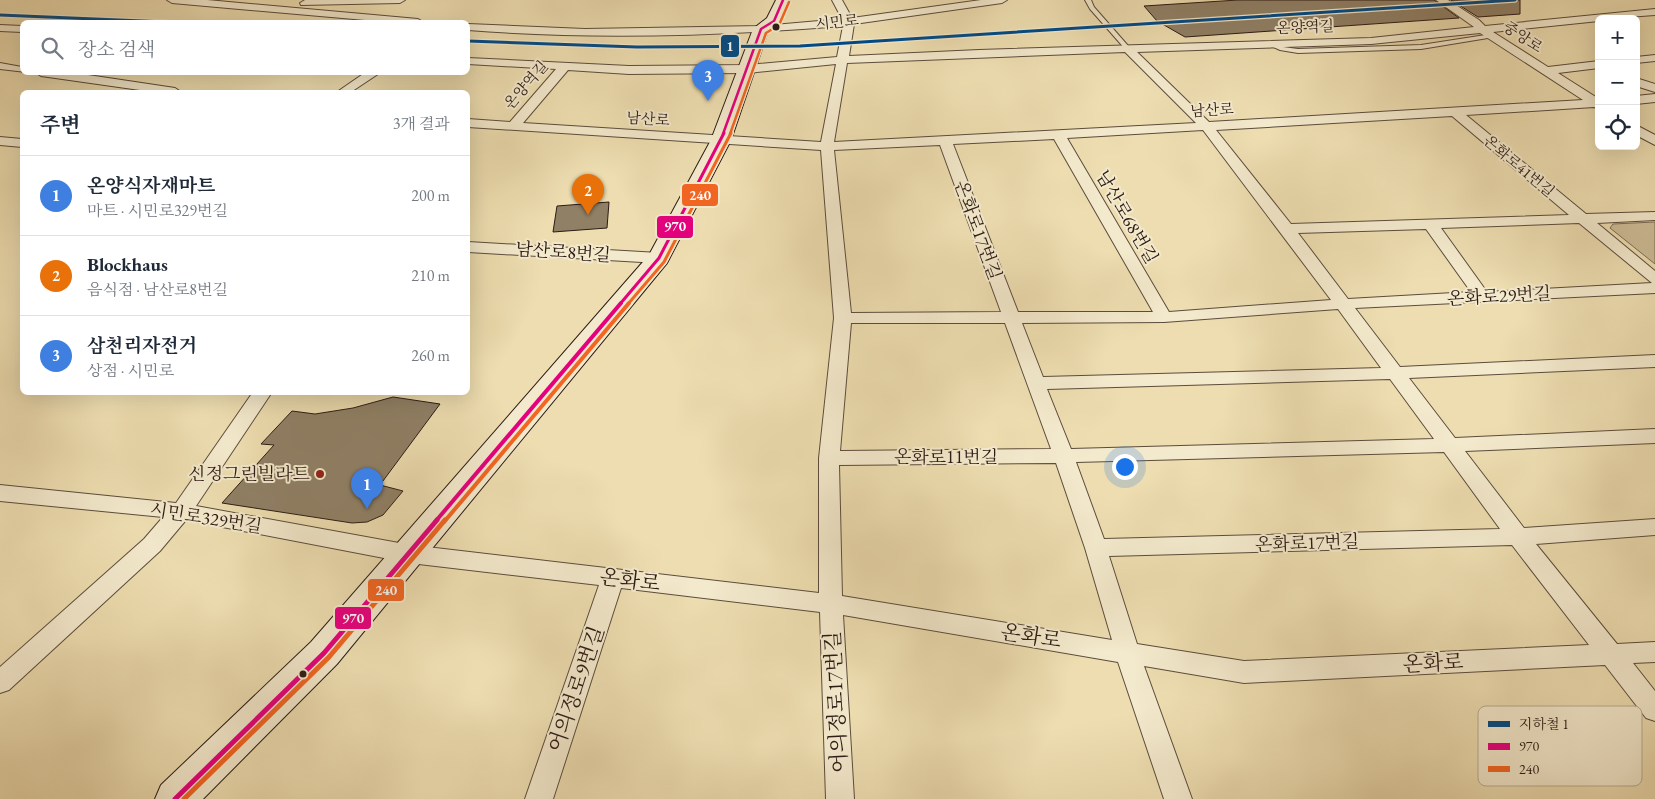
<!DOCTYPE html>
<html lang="ko">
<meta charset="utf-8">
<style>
:root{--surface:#fff;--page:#f2f2f3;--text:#1f2937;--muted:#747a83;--line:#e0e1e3;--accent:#8f2418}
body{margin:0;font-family:"EB Garamond","Noto Serif KR",serif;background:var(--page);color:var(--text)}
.controls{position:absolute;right:15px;top:15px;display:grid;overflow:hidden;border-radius:8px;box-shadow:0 5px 20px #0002}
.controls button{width:45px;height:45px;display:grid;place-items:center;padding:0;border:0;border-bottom:1px solid var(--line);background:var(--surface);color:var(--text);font:25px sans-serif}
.you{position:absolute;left:1124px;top:466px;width:18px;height:18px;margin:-12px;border:4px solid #fff;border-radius:50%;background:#1a73e8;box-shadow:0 0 0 8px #1a73e833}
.badge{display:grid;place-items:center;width:32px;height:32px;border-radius:50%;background:var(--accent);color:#fff;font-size:16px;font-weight:700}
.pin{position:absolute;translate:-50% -41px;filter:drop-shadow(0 1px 2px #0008)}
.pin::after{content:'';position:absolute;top:26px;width:18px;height:15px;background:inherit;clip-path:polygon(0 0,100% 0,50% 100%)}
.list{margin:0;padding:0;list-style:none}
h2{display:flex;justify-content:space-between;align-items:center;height:65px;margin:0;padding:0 20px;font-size:21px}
h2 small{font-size:16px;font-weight:400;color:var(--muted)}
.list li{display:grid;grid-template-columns:32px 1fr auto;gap:15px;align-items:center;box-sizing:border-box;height:80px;padding:0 20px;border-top:1px solid var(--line)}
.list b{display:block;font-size:19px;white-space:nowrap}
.list p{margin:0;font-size:16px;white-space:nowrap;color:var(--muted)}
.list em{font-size:16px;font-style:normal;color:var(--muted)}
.icon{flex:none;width:28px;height:28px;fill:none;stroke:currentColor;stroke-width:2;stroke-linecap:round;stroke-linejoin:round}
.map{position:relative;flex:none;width:1655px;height:799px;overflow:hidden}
.search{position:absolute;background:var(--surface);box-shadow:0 5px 20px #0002;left:20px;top:20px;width:450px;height:55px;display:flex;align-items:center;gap:12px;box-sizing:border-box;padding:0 18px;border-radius:8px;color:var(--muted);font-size:19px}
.panel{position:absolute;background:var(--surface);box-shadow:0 5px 20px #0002;left:20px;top:90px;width:450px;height:305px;border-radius:8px}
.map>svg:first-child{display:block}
.green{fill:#ccbc96;stroke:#7c6c56}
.building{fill:#908066;stroke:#2c1b15}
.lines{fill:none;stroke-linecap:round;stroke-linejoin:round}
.lane-casing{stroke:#5c4c3c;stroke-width:2}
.street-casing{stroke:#5c4c3c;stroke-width:2}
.secondary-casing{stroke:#2c1b15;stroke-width:2}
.lane{fill:#f3e9cc;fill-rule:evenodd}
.street{fill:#f3e9cc;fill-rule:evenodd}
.secondary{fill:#f3e9cc;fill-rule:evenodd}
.bus-1-far3-casing{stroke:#f3e9cc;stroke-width:5}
.bus-1-far2-casing{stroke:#f3e9cc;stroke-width:6}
.bus-1-far1-casing{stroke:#f3e9cc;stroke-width:8}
.bus-1-casing{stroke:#f3e9cc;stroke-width:9}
.bus-2-far3-casing{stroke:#f3e9cc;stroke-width:5}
.bus-2-far2-casing{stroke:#f3e9cc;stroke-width:6}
.bus-2-far1-casing{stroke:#f3e9cc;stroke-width:8}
.bus-2-casing{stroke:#f3e9cc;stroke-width:9}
.bus-1-far3{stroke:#e5007d;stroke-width:2.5}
.bus-1-far2{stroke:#e5007d;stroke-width:3}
.bus-1-far1{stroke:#e5007d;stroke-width:4}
.bus-1{stroke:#e5007d;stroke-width:5}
.bus-2-far3{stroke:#f26522;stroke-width:2.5}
.bus-2-far2{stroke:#f26522;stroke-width:3}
.bus-2-far1{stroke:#f26522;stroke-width:4}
.bus-2{stroke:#f26522;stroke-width:5}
.metro-1-casing{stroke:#f3e9cc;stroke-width:5.5}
.metro-1{stroke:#004a85;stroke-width:3}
.bus-dot{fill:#2c1b15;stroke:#f3e9cc;stroke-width:2}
.poi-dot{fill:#8f2418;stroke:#f3e9cc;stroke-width:2}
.labels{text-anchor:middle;stroke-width:4;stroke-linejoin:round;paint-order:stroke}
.far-street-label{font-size:15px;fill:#2c1b15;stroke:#f3e9cc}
.street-label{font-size:18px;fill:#2c1b15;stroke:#f3e9cc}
.poi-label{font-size:18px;fill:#2c1b15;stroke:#f3e9cc;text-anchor:end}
.near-street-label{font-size:21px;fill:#2c1b15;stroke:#f3e9cc}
.key{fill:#f3e9cc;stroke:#b7ab95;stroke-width:1}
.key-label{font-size:14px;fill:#2c1b15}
.line-badge{stroke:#f3e9cc;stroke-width:2}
.badge-label{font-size:14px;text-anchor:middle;font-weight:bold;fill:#fff}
</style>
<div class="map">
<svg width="1655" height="799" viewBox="0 0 1655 799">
<rect width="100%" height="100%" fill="#edddb0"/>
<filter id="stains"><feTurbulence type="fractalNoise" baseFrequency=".004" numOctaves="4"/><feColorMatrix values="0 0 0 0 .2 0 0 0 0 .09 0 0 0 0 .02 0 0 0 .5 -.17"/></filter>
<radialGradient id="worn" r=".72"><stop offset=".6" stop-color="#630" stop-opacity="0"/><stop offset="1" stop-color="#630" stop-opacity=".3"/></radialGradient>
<path class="green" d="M1655,222V264L1610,228L1613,224Z"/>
<g class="building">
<path d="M1238,0H1434L1459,18L1185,37L1157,21L1144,6Z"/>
<path d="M1451,0H1520V14L1478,17Z"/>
<path d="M609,202L607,228L553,232L557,206Z"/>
<path d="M393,397L440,404L380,485L403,491L383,515L367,522L352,523L222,503L274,445L261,444L292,411L315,414L353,408Z"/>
</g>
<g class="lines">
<g class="lane-casing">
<g id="lane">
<path d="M1085,0H1091L1094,7L1130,48V50H1126L1090,9Z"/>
<path d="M1492,34L1495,36L1494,37L1421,49L1298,53L1280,50L1267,44L1270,42L1283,47L1298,49L1421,45Z"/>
</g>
</g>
<g class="street-casing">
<g id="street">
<path d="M167,0H207L418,19L423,22H388L172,3Z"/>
<path d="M305,0H405L400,3L301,5L300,3Z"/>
<path d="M832,0H842L852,18L981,0H1007L1002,3L854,24L849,56L979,50L1371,38L1474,27L1436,0H1448L1479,20L1485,26L1655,9V15L1599,19V21L1493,32L1548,67L1599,61V68L1558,73L1599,99V109L1594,107L1466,115L1586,214L1655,212V220L1597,223L1655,271V293L1355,308L1400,367L1655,355V367L1409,378L1455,438L1655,429V443L1465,451L1524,528L1655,519V535L1536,544L1617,644L1655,642V662L1633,663L1655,691V721L1646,718L1605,665L1244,683L1144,666L1192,799H1164L1118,662L843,615L854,799H826L820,612L621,588L553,799H525L599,585L410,563L186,520L160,551L9,690L0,693V667L144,539L163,517L0,501V485L176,503L253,392H272L196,506L410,545L819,593V458L834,318L821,150L468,127V119L510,122L556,69L468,64V58L629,66L748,65L837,57L843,26C719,36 592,40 468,30V24L585,29L761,26L842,19ZM1480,33L1583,100L1209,122L1137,52L1371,44ZM1125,52L1196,123L834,142L847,63ZM836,64L821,142L523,123L568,70L629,74L748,73ZM1452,116L1569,215L1291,224L1216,130ZM1203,130L1331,300L1169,312L1067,138ZM1054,139L1153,312H1018L953,144ZM940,145L1001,312L851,313L834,150ZM1579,223L1652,283L1487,292L1441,228ZM1426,229L1471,292L1348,299L1298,233ZM1338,309L1381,368L1043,377L1022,323L1164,322ZM851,323H1005L1051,449L840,451ZM1390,379L1434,439L1071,449L1047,389ZM1444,452L1500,529L1104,539L1076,462ZM1056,463L1085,548L1112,640L842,596L839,465ZM1512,545L1589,645L1244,661L1137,644L1109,556Z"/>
<path d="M0,25L22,26V32L0,31Z"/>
<path d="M1655,55V61L1636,63V57Z"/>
<path d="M0,63L22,67V72H26L0,69Z"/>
<path d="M35,72H68L175,88L181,92H154L41,76Z"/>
<path d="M366,72H381L351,92H337Z"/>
<path d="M1636,78L1655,84V92L1636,86Z"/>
<path d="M1655,94V102L1636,104V96Z"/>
<path d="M1636,125L1655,135V145L1636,135Z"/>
<path d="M0,137L22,139V147L0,145Z"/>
<path d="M468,242L659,253L665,255L667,258L665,261L659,263L468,252Z"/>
</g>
</g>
<g class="secondary-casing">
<path id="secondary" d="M776,0H790L780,24L768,31L731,140L667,263L337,664L203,799H155L161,785L311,642L649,255L711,140L753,29L767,18Z"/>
</g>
<use href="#lane" class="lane"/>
<use href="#street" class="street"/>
<use href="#secondary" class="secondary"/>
<g class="bus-1-far3-casing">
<path id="bus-1-far3" d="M723,134L761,29L774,21L783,0"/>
</g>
<g class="bus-1-far2-casing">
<path id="bus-1-far2" d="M620,304L659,258L724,133"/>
</g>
<g class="bus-1-far1-casing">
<path id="bus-1-far1" d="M435,522L621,303"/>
</g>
<g class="bus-1-casing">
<path id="bus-1" d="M175,799L324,653L437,520"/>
</g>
<g class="bus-2-far3-casing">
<path id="bus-2-far3" d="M730,134L766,33L779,25L789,2"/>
</g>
<g class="bus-2-far2-casing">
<path id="bus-2-far2" d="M628,304L664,262L731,133"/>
</g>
<g class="bus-2-far1-casing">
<path id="bus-2-far1" d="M444,522L629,303"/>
</g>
<g class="bus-2-casing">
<path id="bus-2" d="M184,799L329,657L445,520"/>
</g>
<use href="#bus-1-far3" class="bus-1-far3"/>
<use href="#bus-1-far2" class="bus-1-far2"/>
<use href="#bus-1-far1" class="bus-1-far1"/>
<use href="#bus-1" class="bus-1"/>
<use href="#bus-2-far3" class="bus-2-far3"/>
<use href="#bus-2-far2" class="bus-2-far2"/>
<use href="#bus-2-far1" class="bus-2-far1"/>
<use href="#bus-2" class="bus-2"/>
<g class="metro-1-casing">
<g id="metro-1">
<path d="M0,15L166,22"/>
<path d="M468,41L637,47L800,46L1515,0"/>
</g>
</g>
<use href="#metro-1" class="metro-1"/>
</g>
<g class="bus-dot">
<circle cx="776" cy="27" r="4.5"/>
<circle cx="303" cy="674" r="4.5"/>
</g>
<circle class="poi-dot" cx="320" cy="474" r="5"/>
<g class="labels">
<g class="far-street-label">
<text transform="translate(837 22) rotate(-6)" y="5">시민로</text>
<text transform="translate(1305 27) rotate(-2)" y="5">온양역길</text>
<text transform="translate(1523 37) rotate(33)" y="5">중앙로</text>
<text transform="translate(526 85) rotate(-49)" y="5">온양역길</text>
<text transform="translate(1212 110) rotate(-3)" y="5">남산로</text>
<text transform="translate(648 119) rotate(4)" y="5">남산로</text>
<text transform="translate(1519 166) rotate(40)" y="5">온화로41번길</text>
</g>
<g class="street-label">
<text transform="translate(1127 217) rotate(60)" y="6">남산로68번길</text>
<text transform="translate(978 230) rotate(70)" y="6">온화로17번길</text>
<text transform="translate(563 252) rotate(4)" y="6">남산로8번길</text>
<text transform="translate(1499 296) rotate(-3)" y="6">온화로29번길</text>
<text x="946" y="463">온화로11번길</text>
<text transform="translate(206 518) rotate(9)" y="6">시민로329번길</text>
<text transform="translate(1307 543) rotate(-2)" y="6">온화로17번길</text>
</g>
<g class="poi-label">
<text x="310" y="480">신정그린빌라트</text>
</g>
<g class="near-street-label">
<text transform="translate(630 580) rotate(7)" y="7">온화로</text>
<text transform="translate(1031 636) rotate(9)" y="7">온화로</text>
<text transform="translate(1433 663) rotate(-3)" y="7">온화로</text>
<text transform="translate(576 689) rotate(-71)" y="7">어의정로9번길</text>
<text transform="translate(836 702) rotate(-93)" y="7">어의정로17번길</text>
</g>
</g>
<rect x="1478" y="706" width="164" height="80" rx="8" class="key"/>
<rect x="1488" y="721" width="22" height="6" fill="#004a85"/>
<rect x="1488" y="743" width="22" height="7" fill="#e5007d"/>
<rect x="1488" y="766" width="22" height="6" fill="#f26522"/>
<g class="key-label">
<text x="1519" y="729">지하철 1</text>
<text x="1519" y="751">970</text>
<text x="1519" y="774">240</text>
</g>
<g class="line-badge">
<rect x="720" y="34" width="20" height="24" rx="5" fill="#004a85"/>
<rect x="681" y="183" width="38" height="24" rx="5" fill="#f26522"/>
<rect x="656" y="215" width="38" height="24" rx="5" fill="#e5007d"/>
<rect x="367" y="578" width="38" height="24" rx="5" fill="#f26522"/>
<rect x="334" y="606" width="38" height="24" rx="5" fill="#e5007d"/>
</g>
<g class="badge-label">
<text x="730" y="51">1</text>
<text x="700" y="200">240</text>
<text x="675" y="231">970</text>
<text x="386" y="595">240</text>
<text x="353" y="623">970</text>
</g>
<rect width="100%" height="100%" filter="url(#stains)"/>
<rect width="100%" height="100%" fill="url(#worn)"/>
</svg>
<div class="controls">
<button>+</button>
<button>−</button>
<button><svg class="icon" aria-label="locate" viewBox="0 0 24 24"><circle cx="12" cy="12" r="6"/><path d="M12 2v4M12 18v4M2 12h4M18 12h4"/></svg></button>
</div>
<div class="you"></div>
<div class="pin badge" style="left:367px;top:509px;background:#3f7fe0">1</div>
<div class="pin badge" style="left:588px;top:215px;background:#e8710a">2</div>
<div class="pin badge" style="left:708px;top:101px;background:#3f7fe0">3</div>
<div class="search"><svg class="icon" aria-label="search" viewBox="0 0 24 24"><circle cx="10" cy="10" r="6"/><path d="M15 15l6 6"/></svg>장소 검색</div>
<section class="panel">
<h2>주변<small>3개 결과</small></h2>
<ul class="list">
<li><span class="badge" style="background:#3f7fe0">1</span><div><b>온양식자재마트</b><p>마트 · 시민로329번길</p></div><em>200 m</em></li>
<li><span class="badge" style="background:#e8710a">2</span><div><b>Blockhaus</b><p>음식점 · 남산로8번길</p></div><em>210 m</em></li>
<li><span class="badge" style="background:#3f7fe0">3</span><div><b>삼천리자전거</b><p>상점 · 시민로</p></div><em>260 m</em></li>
</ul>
</section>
</div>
